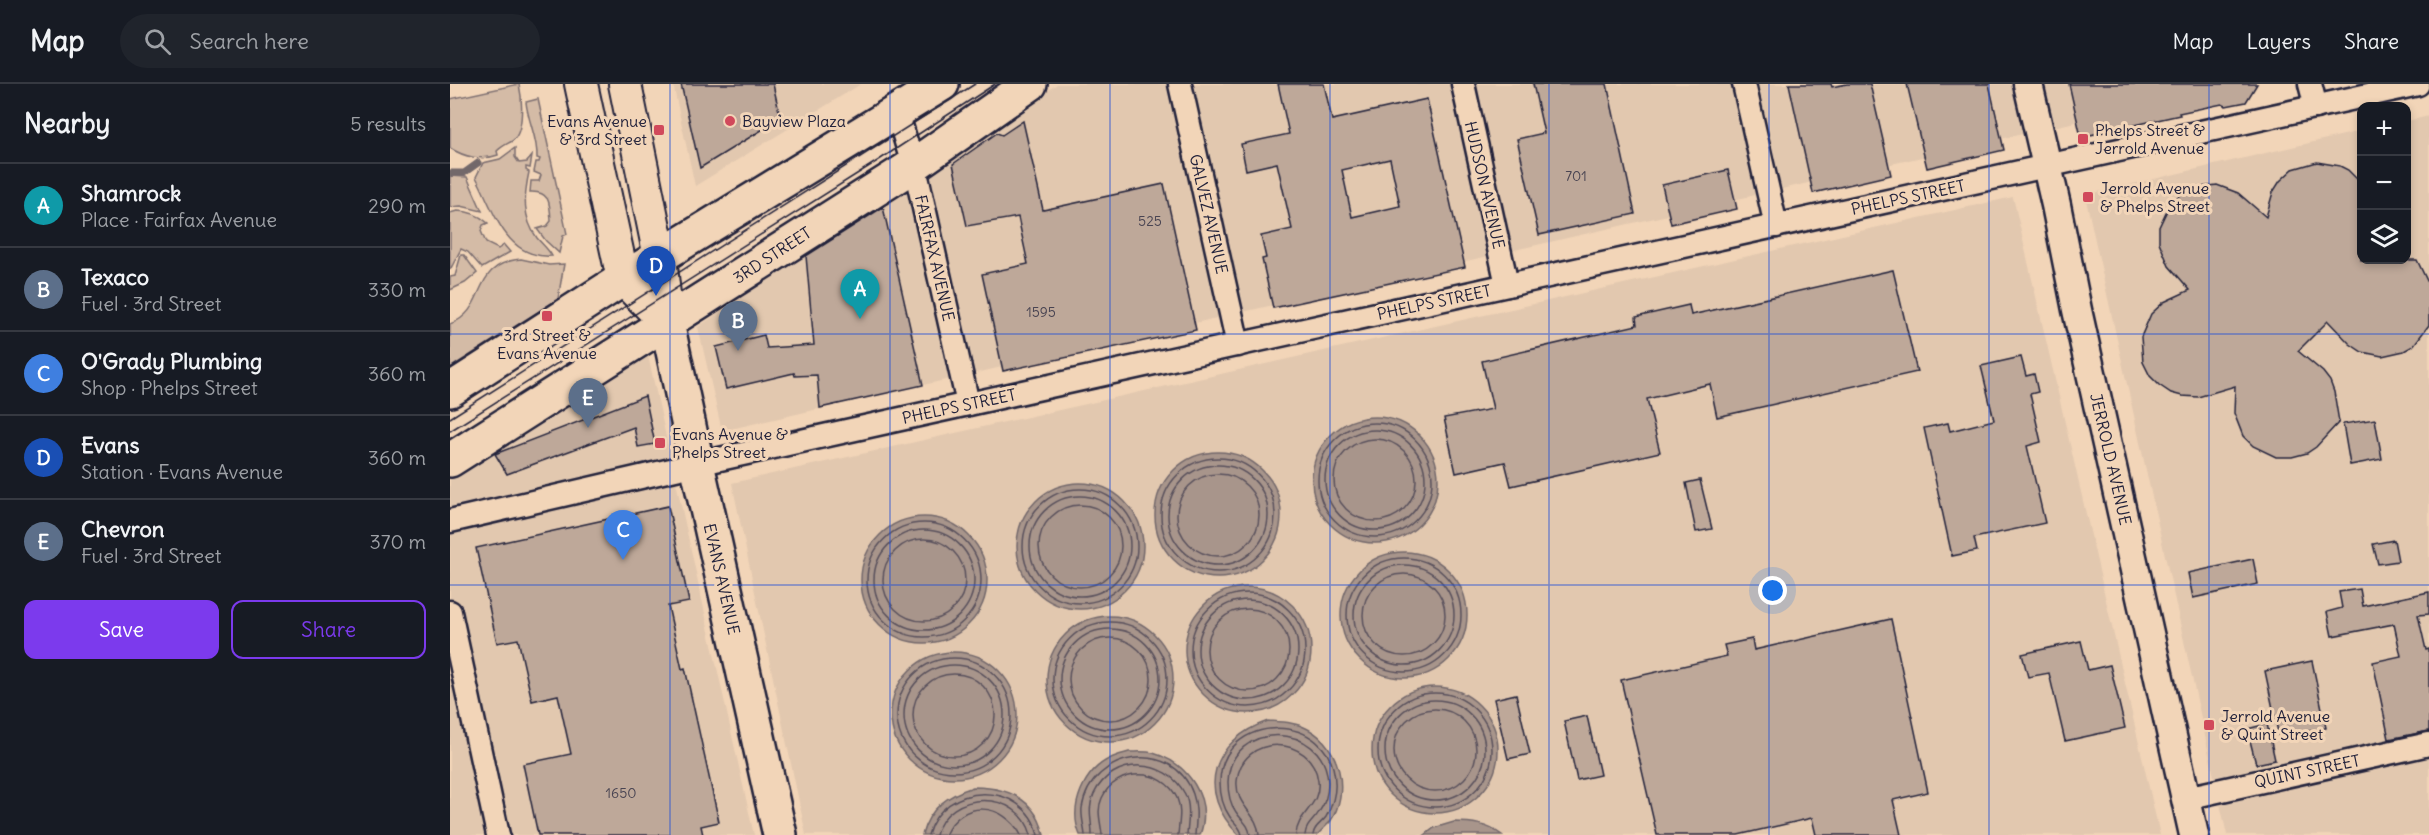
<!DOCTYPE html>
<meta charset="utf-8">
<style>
:root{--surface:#171b24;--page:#20242c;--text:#f1f3f6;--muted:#9ea1a6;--line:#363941;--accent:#7c3aed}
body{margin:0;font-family:Delius,sans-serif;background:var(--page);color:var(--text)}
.controls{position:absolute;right:18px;top:18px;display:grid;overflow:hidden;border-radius:12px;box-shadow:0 3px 9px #0003}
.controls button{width:54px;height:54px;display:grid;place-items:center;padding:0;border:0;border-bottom:2px solid var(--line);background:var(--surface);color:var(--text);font:30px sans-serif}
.you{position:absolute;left:1323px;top:507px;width:21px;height:21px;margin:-15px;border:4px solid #fff;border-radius:50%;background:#1a73e8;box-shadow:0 0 0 9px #1a73e833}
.badge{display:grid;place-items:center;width:39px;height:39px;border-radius:50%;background:var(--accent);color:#fff;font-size:20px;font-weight:700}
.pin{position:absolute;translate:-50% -50px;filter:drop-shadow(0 2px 3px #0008)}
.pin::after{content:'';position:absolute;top:32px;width:21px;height:18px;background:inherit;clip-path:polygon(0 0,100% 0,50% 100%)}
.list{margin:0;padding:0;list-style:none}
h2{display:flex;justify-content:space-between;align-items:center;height:78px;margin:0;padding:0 24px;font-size:26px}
h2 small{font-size:20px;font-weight:400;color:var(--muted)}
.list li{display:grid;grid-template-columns:39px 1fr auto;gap:18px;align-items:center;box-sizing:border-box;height:84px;padding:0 24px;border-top:2px solid var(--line)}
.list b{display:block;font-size:22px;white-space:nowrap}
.list p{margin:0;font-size:20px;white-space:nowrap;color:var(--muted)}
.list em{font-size:20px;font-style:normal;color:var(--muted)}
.actions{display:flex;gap:12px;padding:18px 24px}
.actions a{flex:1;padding:14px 0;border:2px solid var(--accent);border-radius:12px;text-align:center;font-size:21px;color:var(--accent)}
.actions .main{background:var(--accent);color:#fff}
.icon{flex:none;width:33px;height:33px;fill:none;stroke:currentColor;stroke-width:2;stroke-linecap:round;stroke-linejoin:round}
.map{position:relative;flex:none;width:1979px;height:751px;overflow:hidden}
header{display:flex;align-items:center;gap:36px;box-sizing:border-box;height:84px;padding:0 30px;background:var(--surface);border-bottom:2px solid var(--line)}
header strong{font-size:28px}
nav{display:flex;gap:33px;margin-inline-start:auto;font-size:21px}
.search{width:420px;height:54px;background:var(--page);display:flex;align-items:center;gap:15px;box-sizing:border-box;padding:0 21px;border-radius:33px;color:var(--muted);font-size:22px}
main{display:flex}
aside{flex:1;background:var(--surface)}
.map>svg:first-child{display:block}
.built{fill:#e2c8af}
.green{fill:#d4bba6;stroke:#7b6e70;stroke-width:1.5}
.water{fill:#a8958b;stroke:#72676b;stroke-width:1.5}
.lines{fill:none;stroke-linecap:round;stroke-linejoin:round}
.shore{stroke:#58505b;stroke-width:1.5}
.stream{stroke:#72676b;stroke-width:7}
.building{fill:#bea899;stroke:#22223b;stroke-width:1.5;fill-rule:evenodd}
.minor-casing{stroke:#22223b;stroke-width:27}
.tertiary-casing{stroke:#22223b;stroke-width:33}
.secondary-casing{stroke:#22223b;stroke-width:36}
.primary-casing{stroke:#22223b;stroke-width:38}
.minor{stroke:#f2d5b8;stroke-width:22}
.tertiary{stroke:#f2d5b8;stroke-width:28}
.secondary{stroke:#f2d5b8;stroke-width:32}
.primary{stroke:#f2d5b8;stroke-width:33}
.tram{stroke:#22223b;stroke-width:1.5}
.grid{fill:none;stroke:#1d4ed8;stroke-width:1.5;stroke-opacity:0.55}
.poi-dot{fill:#d1495b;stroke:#f2d5b8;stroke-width:2}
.labels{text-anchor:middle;stroke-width:6;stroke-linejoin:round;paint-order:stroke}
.number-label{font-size:14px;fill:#494452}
.poi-label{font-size:16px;fill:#22223b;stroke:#f2d5b8;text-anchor:start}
.street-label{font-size:16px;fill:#22223b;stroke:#f2d5b8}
</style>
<header>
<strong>Map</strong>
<div class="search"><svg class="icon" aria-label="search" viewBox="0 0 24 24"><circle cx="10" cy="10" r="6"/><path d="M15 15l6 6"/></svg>Search here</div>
<nav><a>Map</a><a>Layers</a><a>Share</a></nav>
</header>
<main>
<aside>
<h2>Nearby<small>5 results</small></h2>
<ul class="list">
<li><span class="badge" style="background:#0f9aa8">A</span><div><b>Shamrock</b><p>Place · Fairfax Avenue</p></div><em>290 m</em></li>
<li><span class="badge" style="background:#5c6f8a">B</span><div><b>Texaco</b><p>Fuel · 3rd Street</p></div><em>330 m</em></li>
<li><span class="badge" style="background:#3f7fe0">C</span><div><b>O'Grady Plumbing</b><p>Shop · Phelps Street</p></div><em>360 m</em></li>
<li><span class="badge" style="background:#1a4fb4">D</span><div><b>Evans</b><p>Station · Evans Avenue</p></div><em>360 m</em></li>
<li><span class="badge" style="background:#5c6f8a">E</span><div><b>Chevron</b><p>Fuel · 3rd Street</p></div><em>370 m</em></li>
</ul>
<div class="actions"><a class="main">Save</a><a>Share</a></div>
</aside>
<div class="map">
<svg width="1979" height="751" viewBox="0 0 1979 751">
<rect width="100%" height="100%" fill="#f2d5b8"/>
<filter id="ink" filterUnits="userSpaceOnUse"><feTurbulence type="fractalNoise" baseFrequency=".0167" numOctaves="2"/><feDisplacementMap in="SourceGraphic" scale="12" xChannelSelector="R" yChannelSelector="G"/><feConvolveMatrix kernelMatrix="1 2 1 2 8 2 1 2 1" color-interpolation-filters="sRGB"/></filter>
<g filter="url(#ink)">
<g class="built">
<path d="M223,0H411L245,102Z"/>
<path d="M607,0H1723L1726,15L272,347L248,243L356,169L433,123Z"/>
<path d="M1979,32V751H1777L1635,111L1911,47L1912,176H1956L1957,37Z"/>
<path d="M1563,113L1710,751H356L282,399Z"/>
<path d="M195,258L304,751H0V376Z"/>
</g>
<g class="green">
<path d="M69,0C72,13 75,48 62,57C57,60 52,62 47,67L48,71C32,77 14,73 0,64V15Z"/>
<path d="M88,15L117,150L113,152L109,169L96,157L87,145L97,142L101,137C100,119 100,107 80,108L81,97H89L91,91L84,88L86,78H89L90,75L87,74C88,54 78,38 76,18Z"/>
<path d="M65,64V73L69,79L77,78L82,72L80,84L76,83V86L79,88C74,111 72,133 87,154C92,160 99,166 102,172C55,175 44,126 26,93L33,79L50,75Z"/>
<path d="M0,92L17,93L32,127L11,122L0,123Z"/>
<path d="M7,127C19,127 29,131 38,139L33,141L31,147L36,159L48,165L54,161L60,168L32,184L18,168L11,165L0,186V129Z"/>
<path d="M11,171H14L27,189L15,199L0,206V193L5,192Z"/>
<path d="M71,175L99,181L114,180L108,215L0,284V240C39,226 19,180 71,175Z"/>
</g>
<g class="water">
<circle cx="925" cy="396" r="63"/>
<circle cx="768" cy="431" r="63"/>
<circle cx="630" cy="462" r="63"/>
<circle cx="474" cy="496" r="63"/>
<circle cx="954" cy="531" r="63"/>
<circle cx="798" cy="566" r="63"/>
<circle cx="660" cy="595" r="63"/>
<circle cx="504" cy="631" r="63"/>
<circle cx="985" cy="666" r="63"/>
<path d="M818,637C832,638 846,638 858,645C890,662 901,708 880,738C876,742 871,747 867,751H789C745,708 762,656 818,637Z"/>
<path d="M679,668C687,668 696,667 703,669C738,679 763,715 750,751H630C618,723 634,686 661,674C667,671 673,670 679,668Z"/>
<path d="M523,703C557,703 586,715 594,751H472C479,724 498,711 523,703Z"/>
<path d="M1004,738C1022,738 1037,740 1052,751H975L984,744Z"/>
</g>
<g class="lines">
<g class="shore">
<circle cx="925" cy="396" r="57"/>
<circle cx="925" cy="396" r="50"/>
<circle cx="925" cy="396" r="41"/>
<circle cx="768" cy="431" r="57"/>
<circle cx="768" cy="431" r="50"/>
<circle cx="768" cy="431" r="41"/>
<circle cx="630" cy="462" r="57"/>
<circle cx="630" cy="462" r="50"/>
<circle cx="630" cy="462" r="41"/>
<circle cx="474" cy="496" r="57"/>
<circle cx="474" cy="496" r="50"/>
<circle cx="474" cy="496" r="41"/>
<circle cx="954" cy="531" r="57"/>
<circle cx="954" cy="531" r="50"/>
<circle cx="954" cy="531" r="41"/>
<circle cx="798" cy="566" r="57"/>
<circle cx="798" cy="566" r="50"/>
<circle cx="798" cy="566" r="41"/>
<circle cx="660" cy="595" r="57"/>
<circle cx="660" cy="595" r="50"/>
<circle cx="660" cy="595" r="41"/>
<circle cx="504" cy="631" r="57"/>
<circle cx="504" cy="631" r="50"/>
<circle cx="504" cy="631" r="41"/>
<circle cx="985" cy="666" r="57"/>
<circle cx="985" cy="666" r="50"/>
<circle cx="985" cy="666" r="41"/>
<path d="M478,751C492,697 575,695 588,751"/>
<path d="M486,751C498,705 569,705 581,751"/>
<path d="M495,751C512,715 553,718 571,751"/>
<path d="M635,751C634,742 631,733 632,724C641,666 724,654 743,710C748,724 746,737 745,751"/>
<path d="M642,751C642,737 637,724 644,710C662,672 716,673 735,710C741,723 738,737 737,751"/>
<path d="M652,751C651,738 646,727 652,714C666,683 713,683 727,714C732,726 729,738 728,751"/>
<path d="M792,751C791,743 784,739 780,733C773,723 770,709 770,698C771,627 883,626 885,698C886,709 882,723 876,733C871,740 864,742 863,751"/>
<path d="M800,751C799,740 792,737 786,728C780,720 778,708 778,698C779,636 875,636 878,698C878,708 875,720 869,728C864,737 856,740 855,751"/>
<path d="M809,751C808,729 785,722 787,697C791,649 863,650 868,697C871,722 847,729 846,751"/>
</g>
<path class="stream" d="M0,89H14L28,79"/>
</g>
<g class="building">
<path d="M231,0H323L330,32L313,43L315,44L250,84Z"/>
<path d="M828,0H874L882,36L977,15L1015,183L823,224L812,175L816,174L811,152L842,145L827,79L796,86L791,60L839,50ZM940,75L950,122L902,133L892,86Z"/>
<path d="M1083,0H1157L1185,130L1089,151L1067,55L1094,49Z"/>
<path d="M1339,0H1381L1382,3L1397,0H1420L1441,91L1363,109Z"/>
<path d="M1457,0H1539L1554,66L1477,84Z"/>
<path d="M1619,0H1807L1796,18L1776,22L1772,20L1729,29L1730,31L1631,53Z"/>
<path d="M573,37L593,126L714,100L746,246L553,287L532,190L578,180L568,133L517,142L503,80L547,49L552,51Z"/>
<path d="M1867,78L1890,82L1898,86L1911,99V176H1967L1979,201V241L1963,262L1954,267L1932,272L1912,268L1900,260L1878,237L1848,267L1873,288L1880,297L1884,308L1889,338L1866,363L1857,369L1842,373H1826L1803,362L1793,352L1784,329L1785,302L1748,313L1732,312L1721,309L1709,301L1700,292L1693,278L1691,253L1701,230L1714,218L1740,206L1719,182L1709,158V143L1720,120L1733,108L1743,104L1767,101L1788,109L1816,133L1823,108L1830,97L1843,85Z"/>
<path d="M1278,86L1287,125L1221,140L1212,101Z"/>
<path d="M433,123L473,301L370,324L367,291L345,292L344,289L276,305L266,263L314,251L317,264L364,261L356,172Z"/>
<path d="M1443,186L1467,288L1267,333L1260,300L1197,315L1210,368L1061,402L1055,378L1006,389L994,334L1043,325L1032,277L1187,241L1186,233L1239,221L1241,231Z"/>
<path d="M1571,273L1576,292L1584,290L1588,308L1580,310L1591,358L1577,362L1595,439L1524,454L1527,467L1502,472L1474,344L1498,339L1500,347L1544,336L1531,282Z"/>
<path d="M195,312L205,360L188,363L184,343L57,390L45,370Z"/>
<path d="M1925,335L1932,375L1900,381L1893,340Z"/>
<path d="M1250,396L1262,445L1246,448L1236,399Z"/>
<path d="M218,422L239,518L218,522L232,585L235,584L269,738L251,742L253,751H88L73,680L121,670L108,611L82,617L68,555L47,559L26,464Z"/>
<path d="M1944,456L1948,477L1928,480L1923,460Z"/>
<path d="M1803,475L1808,500L1743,514L1738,489Z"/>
<path d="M1910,505L1913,522L1979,508V530L1968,531L1976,566L1979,565V647L1939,655L1923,578L1951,572L1944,540L1882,552L1877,528L1892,524L1889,508Z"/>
<path d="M1441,535L1478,708L1443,716L1451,751H1366L1362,734L1288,751H1207L1171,596L1277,572L1274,561L1302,555L1304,566Z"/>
<path d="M1631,557L1638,586L1660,581L1675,644L1615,657L1599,589L1578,593L1572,570Z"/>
<path d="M1862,577L1876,644L1829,653L1815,587Z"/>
<path d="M1066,610L1080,670L1058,675L1044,615Z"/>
<path d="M1137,632L1150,691L1127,696L1114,637Z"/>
<path d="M1817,640L1825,676L1806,680L1797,645Z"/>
</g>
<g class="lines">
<g class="minor-casing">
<g id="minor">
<path d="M730,0L788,261"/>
<path d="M1013,0L1057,201"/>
<path d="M1294,0L1326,142"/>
<path d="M1860,0L1866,23"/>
<path d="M447,28L468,97L518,320"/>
<path d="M0,437L247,380L1968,0"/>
<path d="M0,528L48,751"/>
<path d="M1736,714L1979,660"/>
</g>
</g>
<g class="tertiary-casing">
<path id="tertiary" d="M1578,0L1606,121L1627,226L1744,751"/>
</g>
<g class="secondary-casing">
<g id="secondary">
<path d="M131,0L173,195L217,239"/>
<path d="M175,0L210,173L217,239"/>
</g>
</g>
<g class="primary-casing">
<g id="primary">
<path d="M217,239L247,380L330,751"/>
<path d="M0,306L173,195L492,0"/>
<path d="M0,376L464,81L580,0"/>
</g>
</g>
<use href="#minor" class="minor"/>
<use href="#tertiary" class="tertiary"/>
<use href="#secondary" class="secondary"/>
<use href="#primary" class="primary"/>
<g class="tram">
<path d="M0,334L525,0"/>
<path d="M0,347L429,76L545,0"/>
</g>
</g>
</g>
<path class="grid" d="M220,0V751M440,0V751M660,0V751M880,0V751M1099,0V751M1319,0V751M1539,0V751M1759,0V751M0,250H1979M0,501H1979"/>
<g class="poi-dot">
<circle cx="280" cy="37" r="6"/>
<rect x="203" y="40" width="12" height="12" rx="3"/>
<rect x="1627" y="49" width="12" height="12" rx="3"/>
<rect x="1632" y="107" width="12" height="12" rx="3"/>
<rect x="91" y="226" width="12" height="12" rx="3"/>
<rect x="204" y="353" width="12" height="12" rx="3"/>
<rect x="1753" y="635" width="12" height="12" rx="3"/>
</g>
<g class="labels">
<g class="number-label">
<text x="1126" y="97">701</text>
<text x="700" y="142">525</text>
<text x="591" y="233">1595</text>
<text x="171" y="714">1650</text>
</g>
<g class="poi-label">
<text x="197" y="43" text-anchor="end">Evans Avenue<tspan x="197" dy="18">&amp; 3rd Street</tspan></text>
<text x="292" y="43">Bayview Plaza</text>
<text x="1645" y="52">Phelps Street &amp;<tspan x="1645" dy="18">Jerrold Avenue</tspan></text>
<text x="1650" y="110">Jerrold Avenue<tspan x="1650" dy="18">&amp; Phelps Street</tspan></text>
<text x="97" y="257" text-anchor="middle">3rd Street &amp;<tspan x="97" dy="18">Evans Avenue</tspan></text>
<text x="222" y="356">Evans Avenue &amp;<tspan x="222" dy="18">Phelps Street</tspan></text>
<text x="1771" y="638">Jerrold Avenue<tspan x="1771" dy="18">&amp; Quint Street</tspan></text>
</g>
<g class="street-label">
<text transform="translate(1035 101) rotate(77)" y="6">HUDSON AVENUE</text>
<text transform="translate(1458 113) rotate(-12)" y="6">PHELPS STREET</text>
<text transform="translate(759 130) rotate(77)" y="6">GALVEZ AVENUE</text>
<text transform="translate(322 171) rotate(-33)" y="6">3RD STREET</text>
<text transform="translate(485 174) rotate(77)" y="6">FAIRFAX AVENUE</text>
<text transform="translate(984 218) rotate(-12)" y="6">PHELPS STREET</text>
<text transform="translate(509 322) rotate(-12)" y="6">PHELPS STREET</text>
<text transform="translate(1661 375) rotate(77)" y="6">JERROLD AVENUE</text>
<text transform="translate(272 495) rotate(77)" y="6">EVANS AVENUE</text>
<text transform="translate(1857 687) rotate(-12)" y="6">QUINT STREET</text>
</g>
</g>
</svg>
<div class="controls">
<button>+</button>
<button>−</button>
<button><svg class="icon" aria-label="layers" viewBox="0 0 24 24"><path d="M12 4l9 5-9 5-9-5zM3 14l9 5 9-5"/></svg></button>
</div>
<div class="you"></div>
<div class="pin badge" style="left:410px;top:235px;background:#0f9aa8">A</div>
<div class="pin badge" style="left:288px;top:267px;background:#5c6f8a">B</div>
<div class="pin badge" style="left:173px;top:476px;background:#3f7fe0">C</div>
<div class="pin badge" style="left:206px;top:212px;background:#1a4fb4">D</div>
<div class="pin badge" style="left:138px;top:344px;background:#5c6f8a">E</div>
</div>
</main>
